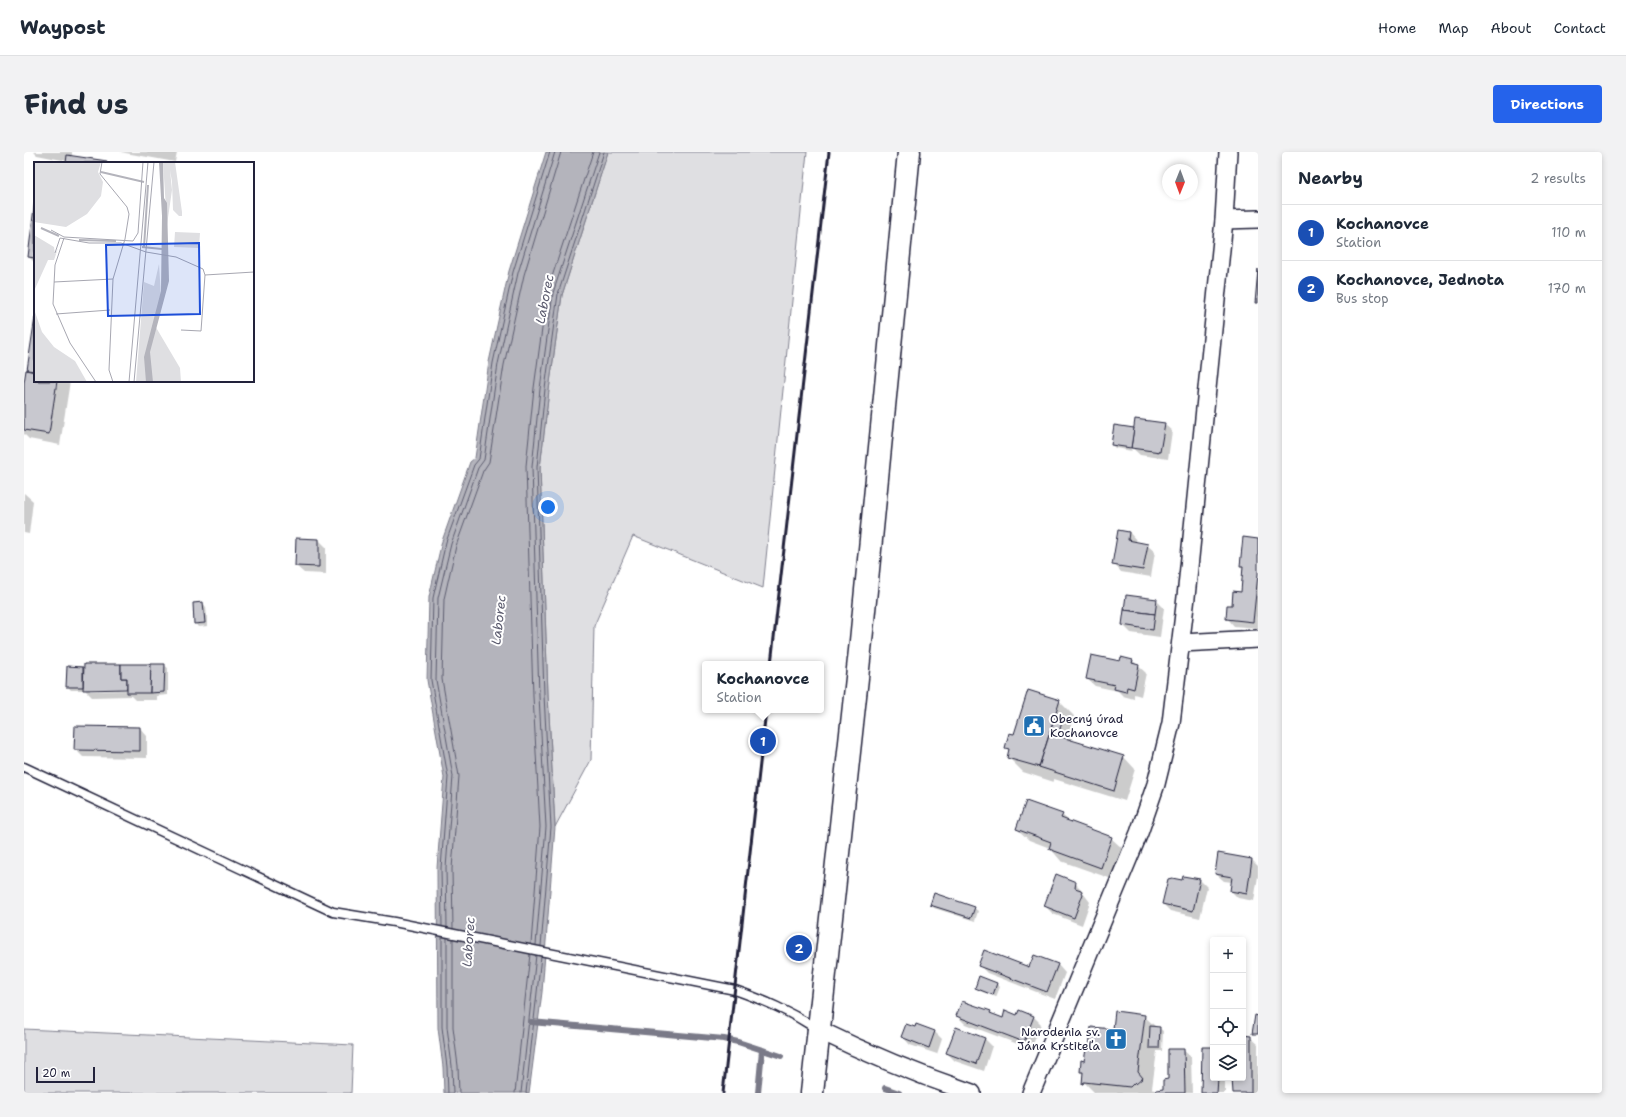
<!DOCTYPE html>
<meta charset="utf-8">
<style>
:root{--surface:#fff;--page:#f2f2f3;--text:#1f2937;--muted:#747a83;--line:#e0e1e3;--accent:#2563eb}
body{margin:0;font-family:"Shantell Sans",sans-serif;background:var(--page);color:var(--text)}
.controls{position:absolute;right:12px;bottom:12px;display:grid;overflow:hidden;border-radius:4px;box-shadow:0 2px 6px #0003}
.controls button{width:36px;height:36px;display:grid;place-items:center;padding:0;border:0;border-bottom:1px solid var(--line);background:var(--surface);color:var(--text);font:20px sans-serif}
.compass{position:absolute;left:1138px;top:12px;width:36px;height:36px;border-radius:50%;background:var(--surface);box-shadow:0 2px 6px #0003;rotate:181deg}
.scale{position:absolute;left:12px;bottom:10px;width:59px;box-sizing:border-box;padding-left:4px;border:2px solid #22223b;border-top:0;font-size:11px;line-height:14px;white-space:nowrap;color:#22223b;-webkit-text-stroke:3px #fff;paint-order:stroke}
.you{position:absolute;left:524px;top:355px;width:14px;height:14px;margin:-10px;border:3px solid #fff;border-radius:50%;background:#1a73e8;box-shadow:0 0 0 6px #1a73e833}
.badge{display:grid;place-items:center;width:26px;height:26px;border-radius:50%;background:var(--accent);color:#fff;font-size:13px;font-weight:700}
.pin{position:absolute;translate:-50% -50%;border:2px solid #fff;box-shadow:0 1px 4px #0006}
.popup{position:absolute;left:678px;top:509px;width:122px;height:52px;box-sizing:border-box;display:grid;place-content:center;border-radius:4px;background:var(--surface);filter:drop-shadow(0 1px 3px #0005);font-size:13px;white-space:nowrap;color:var(--muted)}
.popup b{font-size:15px;color:var(--text)}
.popup::after{content:'';position:absolute;left:50%;top:100%;margin-left:-8px;border:8px solid transparent;border-top-color:var(--surface)}
.list{margin:0;padding:0;list-style:none}
h2{display:flex;justify-content:space-between;align-items:center;height:52px;margin:0;padding:0 16px;font-size:17px}
h2 small{font-size:13px;font-weight:400;color:var(--muted)}
.list li{display:grid;grid-template-columns:26px 1fr auto;gap:12px;align-items:center;box-sizing:border-box;height:56px;padding:0 16px;border-top:1px solid var(--line)}
.list b{display:block;font-size:15px;white-space:nowrap}
.list p{margin:0;font-size:13px;white-space:nowrap;color:var(--muted)}
.list em{font-size:13px;font-style:normal;color:var(--muted)}
.icon{flex:none;width:22px;height:22px;fill:none;stroke:currentColor;stroke-width:2;stroke-linecap:round;stroke-linejoin:round}
.map{position:relative;flex:none;width:1234px;height:941px;overflow:hidden;border-radius:4px}
header{display:flex;align-items:center;gap:24px;box-sizing:border-box;height:56px;padding:0 20px;background:var(--surface);border-bottom:1px solid var(--line)}
header strong{font-size:19px}
nav{display:flex;gap:22px;margin-inline-start:auto;font-size:14px}
.intro{display:flex;align-items:center;justify-content:space-between;box-sizing:border-box;height:96px;padding:0 24px}
h1{margin:0;font-size:28px}
.button{padding:10px 18px;border-radius:4px;background:var(--accent);color:#fff;font-size:14px;font-weight:700}
main{display:flex;gap:24px;padding:0 24px}
aside{flex:1;background:var(--surface);border-radius:4px;box-shadow:0 2px 6px #0003}
.map>svg:first-child{display:block}
.green{fill:#dfdfe2;stroke:#80808e}
.water{fill:#b4b4bc;stroke:#7a7a88}
.shadow{fill:#0003;fill-rule:evenodd}
.lines{fill:none;stroke-linecap:round;stroke-linejoin:round}
.shore{stroke:#5c5c6f;stroke-width:1}
.stream{stroke:#7a7a88;stroke-width:6}
.building{fill:#c8c8cf;stroke:#22223b}
.service-casing{stroke:#22223b;stroke-width:11}
.minor-casing{stroke:#22223b;stroke-width:20}
.secondary-casing{stroke:#22223b;stroke-width:25}
.service{stroke:#fff;stroke-width:8}
.minor{stroke:#fff;stroke-width:17}
.secondary{stroke:#fff;stroke-width:22}
.rail{stroke:#22223b;stroke-width:3}
.labels{text-anchor:middle;stroke-width:4;stroke-linejoin:round;paint-order:stroke}
.poi-label{font-size:12px;fill:#22223b;stroke:#fff;text-anchor:start}
.water-label{font-size:13px;font-style:italic;fill:#5c5c6f;stroke:#fff}
.inset-river{fill:none;stroke:#b4b4bc;stroke-width:2}
.inset-road{fill:none;stroke:#a7a7b1;stroke-width:1}
.view{fill:#1d4ed8;fill-opacity:0.15;stroke:#1d4ed8;stroke-width:2}
.inset-edge{fill:none;stroke:#22223b;stroke-width:2}
</style>
<header>
<strong>Waypost</strong>
<nav><a>Home</a><a>Map</a><a>About</a><a>Contact</a></nav>
</header>
<div class="intro"><h1>Find us</h1><a class="button">Directions</a></div>
<main>
<div class="map">
<svg width="1234" height="941" viewBox="0 0 1234 941">
<rect width="100%" height="100%" fill="#fff"/>
<filter id="ink" filterUnits="userSpaceOnUse"><feTurbulence type="fractalNoise" baseFrequency=".025" numOctaves="2"/><feDisplacementMap in="SourceGraphic" scale="8" xChannelSelector="R" yChannelSelector="G"/><feConvolveMatrix kernelMatrix="1 2 1 2 8 2 1 2 1" color-interpolation-filters="sRGB"/></filter>
<g filter="url(#ink)">
<g class="green">
<path d="M584,0H783L739,436L609,384L570,474L567,608L531,675L524,543L516,316L525,238L538,143Z"/>
<path d="M0,877L329,893L327,941H0Z"/>
</g>
<path class="water" d="M522,0H584L538,143L525,238L516,316L524,543L531,675L518,840L505,941H420L419,915L414,876L413,716L420,625L403,528L405,445L418,389L446,310L451,306L465,210L485,119Z"/>
<g class="shadow">
<path d="M10,0H48V4L82,9L84,11H43V9L13,3Z"/>
<path d="M96,0H153L151,10Z"/>
<path d="M11,56V111L5,105Z"/>
<path d="M11,170V229H46L36,293L5,287L0,282V239Z"/>
<path d="M1140,272L1148,279L1144,307L1116,303L1104,292L1103,293L1108,299L1091,296L1088,293Z"/>
<path d="M0,341L9,349L5,382L0,381Z"/>
<path d="M1105,380L1112,388V391L1123,393L1131,400L1127,425L1097,420L1090,412Z"/>
<path d="M295,388L302,395V422L280,421L272,414Z"/>
<path d="M1234,388V476L1210,474L1203,466L1218,441L1220,417L1217,414Z"/>
<path d="M1132,448L1140,456L1136,485L1107,481L1099,473Z"/>
<path d="M179,451L182,455L184,474L174,475L171,471Z"/>
<path d="M1108,508L1122,521L1117,544L1110,542V547L1099,544L1094,539L1071,534L1063,527L1097,510Z"/>
<path d="M140,513L144,516V543L133,544V548H111L107,544L68,545L61,538H47L43,534L59,516L61,517ZM108,536V538L66,539V537Z"/>
<path d="M1035,549L1050,564L1045,579L1049,583L1047,589L1100,605L1111,617L1101,649L1030,627V630L999,620L984,605L986,599L982,596L991,584Z"/>
<path d="M116,576L123,584V606L59,605L51,597Z"/>
<path d="M1038,663L1046,670L1087,686L1099,697L1088,727L1037,709L1026,696L1005,688L993,677Z"/>
<path d="M1195,702L1228,708L1234,714V724L1230,749L1214,746L1207,739L1208,730L1200,729L1192,722Z"/>
<path d="M1176,728L1183,735L1176,766L1146,759L1139,752L1159,729Z"/>
<path d="M1051,731L1059,739V741L1066,750L1058,773L1029,762L1021,754Z"/>
<path d="M907,752L950,756L954,759L951,769L910,756Z"/>
<path d="M1034,813L1041,821L1031,847L963,821L956,814L1006,816Z"/>
<path d="M973,832L976,835L972,845L956,839L952,836Z"/>
<path d="M966,860L969,863L979,867L994,864H1009L1017,872L1007,897L941,872L933,864Z"/>
<path d="M1120,864L1132,875L1135,876L1139,879L1138,899H1133L1128,936L1133,941H1071L1059,929L1060,922L1057,920L1066,898L1090,878Z"/>
<path d="M932,876L961,887L968,894L960,919L931,909L923,901Z"/>
<path d="M892,877L911,880L918,887L913,902L886,893L879,885Z"/>
<path d="M1219,884L1226,885L1234,892V941H1210L1209,926H1219Z"/>
<path d="M1189,896V926H1201V941H1178Z"/>
<path d="M1159,898L1167,905L1168,941H1133L1140,938Z"/>
</g>
<g class="lines">
<g class="shore">
<path d="M418,774L417,716L424,625L407,528L409,446L422,390L450,313L455,307L469,211L489,120L526,0"/>
<path d="M423,775L422,716L429,624L412,528L414,446L427,392L454,316L460,308L474,212L494,121L531,0"/>
<path d="M429,777L428,717L435,624L418,527L420,447L432,394L459,319L465,310L480,213L500,123L537,0"/>
<path d="M418,785V875L423,915L424,941"/>
<path d="M423,786V875L428,914L429,941"/>
<path d="M429,787V875L434,914L435,941"/>
<path d="M507,792L516,675L509,544L502,314L510,236L523,140L569,0"/>
<path d="M512,793L522,675L515,544L508,315L516,237L529,141L575,0"/>
<path d="M517,794L527,675L520,543L513,315L521,237L534,142L580,0"/>
<path d="M491,941L506,802"/>
<path d="M497,941L512,803"/>
<path d="M502,941L517,804"/>
</g>
<g class="stream">
<path d="M507,870L700,887L714,890L757,904"/>
<path d="M861,936L875,941"/>
<path d="M734,941L738,898"/>
</g>
</g>
<g class="building">
<path d="M43,3L83,9L82,11H42Z"/>
<path d="M11,47V106L4,105Z"/>
<path d="M1234,117V151H1231Z"/>
<path d="M11,165V219L3,218Z"/>
<path d="M2,218L11,220V229H33L25,282L0,278V231Z"/>
<path d="M1111,267L1141,271L1136,300L1107,296Z"/>
<path d="M1090,273L1110,276L1107,296L1087,293Z"/>
<path d="M1094,378L1105,380L1104,388L1124,392L1119,418L1088,413Z"/>
<path d="M1219,385L1234,387V422L1229,470L1202,467L1203,453H1208L1209,439L1217,440L1219,414H1216Z"/>
<path d="M272,386L295,387V415L271,414Z"/>
<path d="M1102,443L1133,447L1131,462L1100,458Z"/>
<path d="M179,450L181,471L170,472L169,451Z"/>
<path d="M1100,458L1131,462L1129,478L1098,473Z"/>
<path d="M1067,503L1096,509L1097,505L1109,508L1108,511L1115,513L1110,537L1103,535L1102,540L1090,537L1091,533L1062,527Z"/>
<path d="M60,512H97V526H103V537L59,538Z"/>
<path d="M97,512H127L126,541H103V526H97Z"/>
<path d="M127,512H141L140,540L126,541Z"/>
<path d="M43,514L59,515V535H42Z"/>
<path d="M1004,538L1036,548L1015,615L983,606L985,597L981,596L985,581L990,582Z"/>
<path d="M1030,568L1038,570L1034,584L1100,604L1090,639L1015,615Z"/>
<path d="M51,574L116,575V599L50,598Z"/>
<path d="M1002,649L1039,662L1037,666L1088,685L1077,716L1025,697L1027,690L992,677Z"/>
<path d="M1194,701L1228,707L1223,742L1206,739L1208,725L1191,722Z"/>
<path d="M1032,722L1052,730L1051,736L1057,738L1059,742L1050,766L1020,754Z"/>
<path d="M1159,724L1176,727L1169,759L1138,752L1144,727L1148,726L1158,728Z"/>
<path d="M910,741L951,755L947,766L906,753Z"/>
<path d="M960,798L1005,815L1010,803L1034,812L1023,840L954,814Z"/>
<path d="M955,824L973,831L969,843L951,836Z"/>
<path d="M938,849L967,859L966,861L979,866L981,858L993,863L995,858L1010,864L1000,890L932,864Z"/>
<path d="M1091,859L1121,863L1114,920L1119,926L1112,932L1111,930L1106,935L1060,930L1059,932H1058L1059,920H1056L1057,908L1060,909L1062,897H1065L1067,875L1089,877Z"/>
<path d="M1231,863L1234,864V882H1228Z"/>
<path d="M882,872L891,875L892,872L911,879L905,896L877,885Z"/>
<path d="M1126,874L1136,875L1135,896H1125Z"/>
<path d="M932,875L961,886L952,912L922,901Z"/>
<path d="M1219,883L1227,884V941H1209L1208,926H1219Z"/>
<path d="M1178,895H1189V926H1194L1193,941H1177Z"/>
<path d="M1144,897H1160L1161,941H1132V938L1139,937V928L1144,927Z"/>
</g>
<g class="lines">
<g class="service-casing">
<path id="service" d="M0,615L309,760L370,770L711,838C742,849 765,859 793,877"/>
</g>
<g class="minor-casing">
<g id="minor">
<path d="M1200,68L1234,67"/>
<path d="M1157,491L1234,487"/>
<path d="M795,878C846,903 895,923 948,941"/>
<path d="M1007,941L1115,681L1132,632L1147,571L1162,445L1200,68L1204,0"/>
</g>
</g>
<g class="secondary-casing">
<path id="secondary" d="M788,941L837,489L885,0"/>
</g>
<use href="#service" class="service"/>
<use href="#minor" class="minor"/>
<use href="#secondary" class="secondary"/>
<g class="rail">
<path d="M747,512L805,0"/>
<path d="M699,941L742,558"/>
</g>
</g>
</g>
<defs>
<g id="civic-square" transform="scale(1.15)"><rect x="-9" y="-9" width="18" height="18" rx="4" fill="#1f6fb2" stroke="#fff"/><path d="M-.6-6.5H3V-4.5H.6V-3L4-1V1h2V6H-6V1h2V-1L-.6-3ZM-1.2 2.5V6h2.4V2.5Z" fill="#fff"/></g>
<g id="church-square" transform="scale(1.15)"><rect x="-9" y="-9" width="18" height="18" rx="4" fill="#1f6fb2" stroke="#fff"/><path d="M-1.2-6h2.4v3.5h3.3v2.4h-3.3V6h-2.4V-.1h-3.3v-2.4h3.3Z" fill="#fff"/></g>
</defs>
<g fill-rule="evenodd">
<use href="#civic-square" x="1010" y="574"/>
<use href="#church-square" x="1092" y="887"/>
</g>
<g class="labels">
<g class="poi-label">
<text x="1026" y="571">Obecný úrad<tspan x="1026" dy="14">Kochanovce</tspan></text>
<text x="1076" y="884" text-anchor="end">Narodenia sv.<tspan x="1076" dy="14">Jána Krstiteľa</tspan></text>
</g>
<g class="water-label">
<text transform="translate(520 147) rotate(-79)" y="5">Laborec</text>
<text transform="translate(474 468) rotate(-84)" y="5">Laborec</text>
<text transform="translate(444 790) rotate(-86)" y="5">Laborec</text>
</g>
</g>
<g transform="translate(10 10)">
<rect width="220" height="220" fill="#fff"/>
<path d="M0,0H67L64,10L69,20L67,34L53,52L32,65L0,60ZM129,0H141L148,50V54H145L139,48L138,20L136,8L138,28L133,63ZM141,70L166,71L165,86L140,85ZM0,73L20,85L21,92L24,86L20,98H14L0,129L1,150L8,170L20,185L41,199L53,220H0ZM125,102L127,135L120,162L146,206L147,220H102L110,120L120,124Z" fill="#dfdfe2"/>
<path d="M125,0H129L130,36L133,41L135,119L116,190L119,220H112L110,195L127,129L128,54Z" fill="#b4b4bc"/>
<path class="inset-river" d="M67,10L110,20M7,66L25,74M45,78L82,79M108,85L128,87M110,85L114,23"/>
<path class="inset-road" d="M68,0L66,12L93,45L95,52L91,77L79,117L75,208L79,220M17,68L30,75L99,79L104,71L109,0M30,76L21,103L19,142L36,181L62,220M21,91L26,76L55,81H87L112,90L142,95L169,107L171,113L167,169L147,168M171,113L220,110M20,120L79,117M22,152L76,148M95,220L114,0M100,220L120,0"/>
<path class="view" d="M165,81L166,152L74,154L72,83Z"/>
<rect width="220" height="220" class="inset-edge"/>
</g>
</svg>
<div class="controls">
<button>+</button>
<button>−</button>
<button><svg class="icon" aria-label="locate" viewBox="0 0 24 24"><circle cx="12" cy="12" r="6"/><path d="M12 2v4M12 18v4M2 12h4M18 12h4"/></svg></button>
<button><svg class="icon" aria-label="layers" viewBox="0 0 24 24"><path d="M12 4l9 5-9 5-9-5zM3 14l9 5 9-5"/></svg></button>
</div>
<svg class="compass" viewBox="-18 -18 36 36"><path d="M0-13l5 13h-10z" fill="#e53935"/><path d="M0 13l5-13h-10z" fill="#747a83"/></svg>
<div class="scale">20 m</div>
<div class="you"></div>
<div class="pin badge" style="left:739px;top:589px;background:#1a4fb4">1</div>
<div class="popup"><b>Kochanovce</b>Station</div>
<div class="pin badge" style="left:775px;top:796px;background:#1a4fb4">2</div>
</div>
<aside>
<h2>Nearby<small>2 results</small></h2>
<ul class="list">
<li><span class="badge" style="background:#1a4fb4">1</span><div><b>Kochanovce</b><p>Station</p></div><em>110 m</em></li>
<li><span class="badge" style="background:#1a4fb4">2</span><div><b>Kochanovce, Jednota</b><p>Bus stop</p></div><em>170 m</em></li>
</ul>
</aside>
</main>
